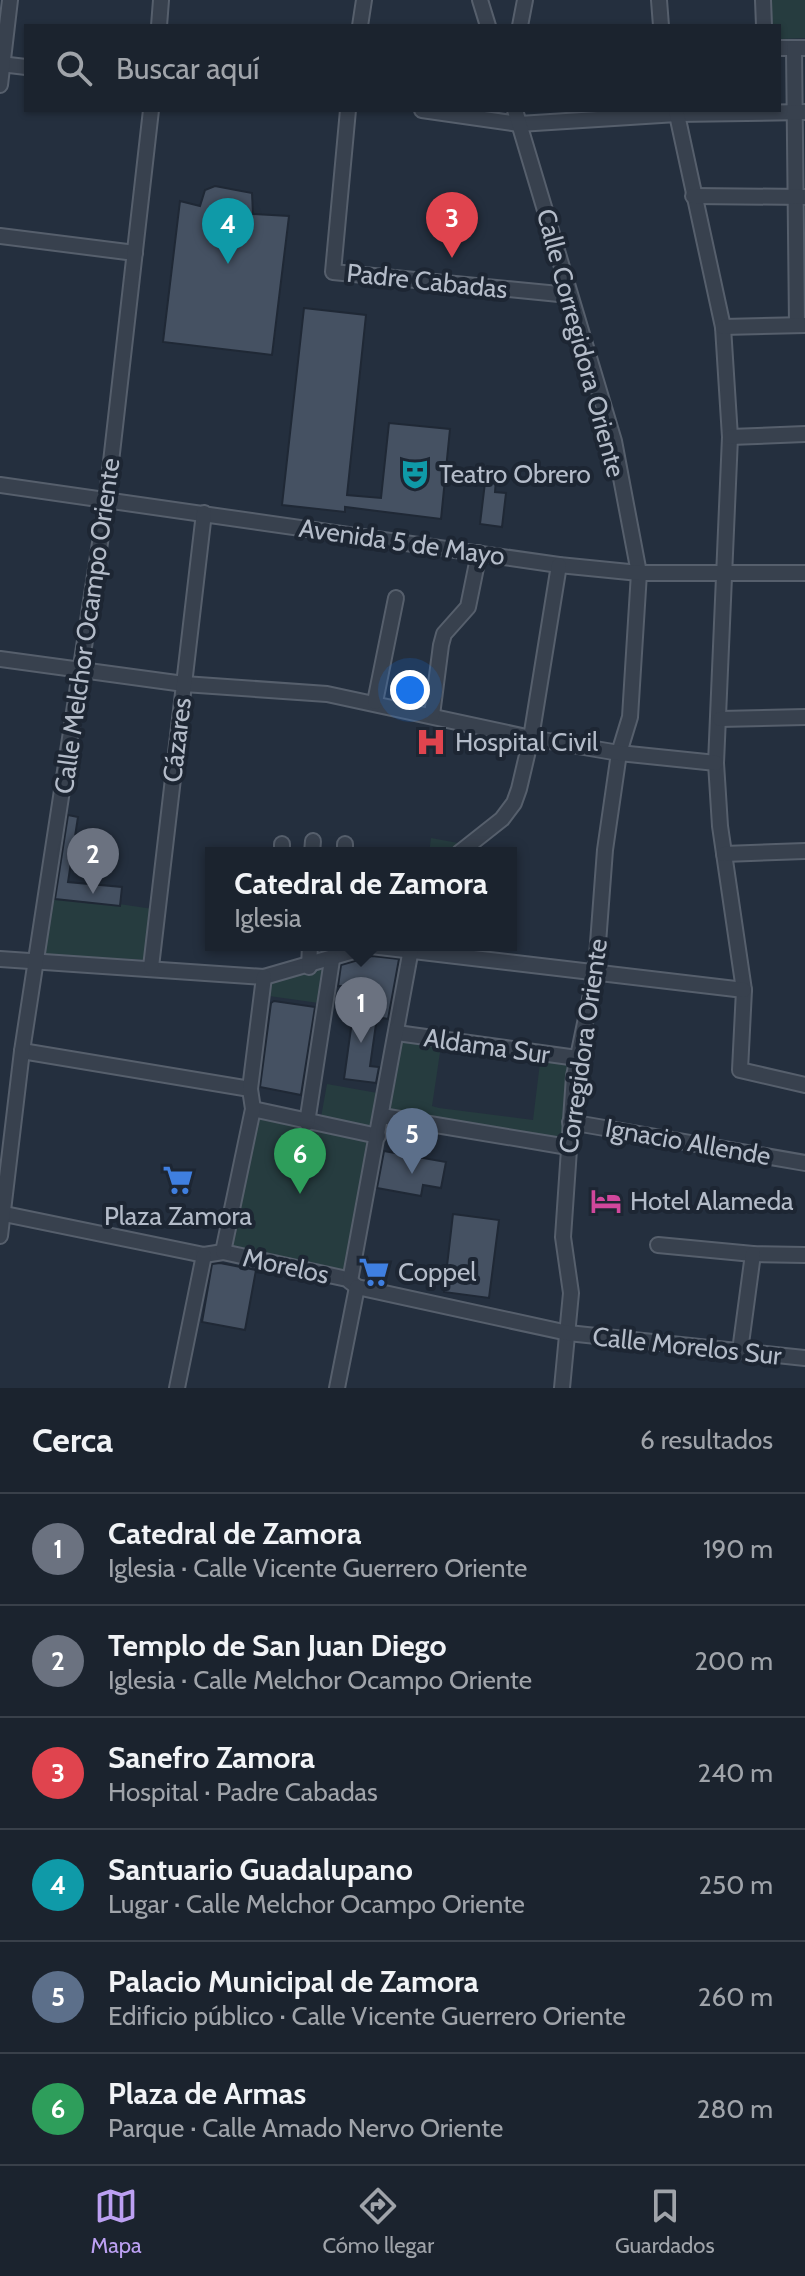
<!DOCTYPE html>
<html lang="es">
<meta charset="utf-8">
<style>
:root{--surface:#1b232e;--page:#242b36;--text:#f1f3f6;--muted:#a0a4aa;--line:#39404a;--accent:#bca0f2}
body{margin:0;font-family:Cabin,sans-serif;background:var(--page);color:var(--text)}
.you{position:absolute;left:410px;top:690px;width:28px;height:28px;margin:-20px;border:6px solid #fff;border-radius:50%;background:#1a73e8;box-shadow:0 0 0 12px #1a73e833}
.badge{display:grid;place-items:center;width:52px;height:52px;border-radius:50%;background:var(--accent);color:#fff;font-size:26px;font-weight:700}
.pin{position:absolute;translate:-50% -66px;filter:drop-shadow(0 2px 4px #0008)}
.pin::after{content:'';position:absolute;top:42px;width:28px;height:24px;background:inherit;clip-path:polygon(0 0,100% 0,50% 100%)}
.popup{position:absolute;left:205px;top:847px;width:312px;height:104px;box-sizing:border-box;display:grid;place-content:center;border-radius:0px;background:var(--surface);filter:drop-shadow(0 2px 6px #0005);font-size:26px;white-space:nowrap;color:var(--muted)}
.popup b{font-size:30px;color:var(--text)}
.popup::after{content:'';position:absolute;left:50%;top:100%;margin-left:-16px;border:16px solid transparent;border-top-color:var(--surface)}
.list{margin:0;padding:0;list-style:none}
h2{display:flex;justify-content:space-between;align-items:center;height:104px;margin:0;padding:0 32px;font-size:34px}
h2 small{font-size:26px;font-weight:400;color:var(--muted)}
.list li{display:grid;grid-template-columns:52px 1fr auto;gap:24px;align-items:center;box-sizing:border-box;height:112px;padding:0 32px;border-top:2px solid var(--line)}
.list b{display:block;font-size:30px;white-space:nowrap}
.list p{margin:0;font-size:26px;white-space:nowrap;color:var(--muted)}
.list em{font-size:26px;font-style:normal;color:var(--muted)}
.icon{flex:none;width:44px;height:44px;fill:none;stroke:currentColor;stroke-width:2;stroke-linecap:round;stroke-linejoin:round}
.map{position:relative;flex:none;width:805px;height:1388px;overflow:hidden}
.search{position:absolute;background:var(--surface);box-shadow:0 2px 6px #0004;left:24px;right:24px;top:24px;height:88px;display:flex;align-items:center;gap:20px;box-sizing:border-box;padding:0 28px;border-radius:0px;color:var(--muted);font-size:30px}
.sheet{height:776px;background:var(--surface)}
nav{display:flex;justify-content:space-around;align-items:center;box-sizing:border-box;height:112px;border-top:2px solid var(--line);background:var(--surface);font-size:22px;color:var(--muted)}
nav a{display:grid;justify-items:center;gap:4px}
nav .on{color:var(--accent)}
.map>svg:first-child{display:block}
.green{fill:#263c3f}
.building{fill:#455162;stroke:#1f2835;stroke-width:2}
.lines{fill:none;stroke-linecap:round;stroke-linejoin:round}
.minor-casing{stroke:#565f6c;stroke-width:18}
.minor{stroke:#38414e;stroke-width:14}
.labels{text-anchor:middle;stroke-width:8;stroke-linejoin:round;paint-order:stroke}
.street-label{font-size:26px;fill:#b4bcc9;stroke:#1d2633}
.poi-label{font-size:26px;fill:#b4bcc9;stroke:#1d2633;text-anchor:start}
</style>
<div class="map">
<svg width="805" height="1388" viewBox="0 0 805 1388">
<rect width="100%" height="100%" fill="#242f3e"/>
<g class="green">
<path d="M770,0H805V38L779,39V26H769Z"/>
<path d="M431,838L458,843L449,853H429Z"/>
<path d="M51,894L153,909L148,960L43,954Z"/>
<path d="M332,960L326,1004L262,995L264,977Z"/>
<path d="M401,1034L442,1039L432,1106L439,1108L533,1120L540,1063L545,1054L577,1058L563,1146L385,1117Z"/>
<path d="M327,1084L383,1094L378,1136L347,1279L223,1252L253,1109L320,1123Z"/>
</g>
<g class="building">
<path d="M215,186L252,193L253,214L289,216L272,355L163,342L180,201L200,206L205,190Z"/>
<path d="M304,308L366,315L347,495L381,498L389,423L450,429L441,519L345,507V512L282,505Z"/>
<path d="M487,466L497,467L495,492L506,493L502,527L480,524Z"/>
<path d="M68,815L78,817L68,882L122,887L120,906L55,899Z"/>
<path d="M372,956L399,959L388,1019L377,1017L370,1066L379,1067L376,1083L344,1079L353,1014L339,1012L343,986H338L341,965Z"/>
<path d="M274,1001L315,1007L301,1095L260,1087L271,1003Z"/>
<path d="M384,1151L446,1162L441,1188L423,1185L421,1196L377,1188Z"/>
<path d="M453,1214L499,1220L489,1298L444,1292Z"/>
<path d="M220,1263L256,1270L245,1330L202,1322L212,1264Z"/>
</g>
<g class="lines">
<g class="minor-casing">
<g id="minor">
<path d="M480,0L488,26"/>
<path d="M659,0L661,26"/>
<path d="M763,0L764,26"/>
<path d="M159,26L161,0"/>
<path d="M360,26L364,0"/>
<path d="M520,26L525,0"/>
<path d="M779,48H805"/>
<path d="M794,48L797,325"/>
<path d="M0,64L26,67"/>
<path d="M0,85L10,0"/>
<path d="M348,110L333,272L569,295"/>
<path d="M422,110L519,124L677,114L805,112"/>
<path d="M515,110L614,441L639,573L630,717L619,753L605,850L596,970L574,1076L563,1237L571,1293L562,1388"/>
<path d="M676,110L723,327L730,437L716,763L720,826L744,990L740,1070L805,1085"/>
<path d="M693,196L805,197"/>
<path d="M0,236L135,253"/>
<path d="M723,327L805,325"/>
<path d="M730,437L805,434"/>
<path d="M0,485L559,565L639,573H805"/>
<path d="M0,659L184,684L327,694L531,738L619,753L716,763"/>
<path d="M375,702L396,598"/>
<path d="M432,715L441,645L444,634L468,607L479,553"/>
<path d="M720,719L805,717"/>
<path d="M282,853V844"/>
<path d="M312,853L313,841"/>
<path d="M345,853V844"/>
<path d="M459,853L502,819L514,803L519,789L531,738L559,565"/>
<path d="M724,854L805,851"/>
<path d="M0,959L264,977L371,946L744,990"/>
<path d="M151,967L204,513"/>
<path d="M309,967L310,945"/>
<path d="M397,1033L577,1058"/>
<path d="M22,1051L250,1089"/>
<path d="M253,1109L378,1136"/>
<path d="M382,1116L568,1147"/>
<path d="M570,1122L805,1163"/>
<path d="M307,1123L332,960"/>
<path d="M0,1213L204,1255L223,1252L347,1279L357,1287L568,1333L805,1358"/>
<path d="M0,1236L22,1051L107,497L151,110"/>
<path d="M658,1245L753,1254L805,1255"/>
<path d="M223,1252L253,1109L250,1089L264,977"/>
<path d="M350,1281L411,949"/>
<path d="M740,1351L753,1254"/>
<path d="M177,1388L204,1255"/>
<path d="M337,1388L357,1287"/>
</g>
</g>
<use href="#minor" class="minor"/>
</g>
<defs>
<g id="theatre-bare" transform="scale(2.4)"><path d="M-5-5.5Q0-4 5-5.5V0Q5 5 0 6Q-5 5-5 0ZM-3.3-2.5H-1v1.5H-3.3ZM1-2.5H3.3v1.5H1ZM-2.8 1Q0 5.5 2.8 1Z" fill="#0f9aa8" stroke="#1d2633" stroke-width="2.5" paint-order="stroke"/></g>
<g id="hospital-bare" transform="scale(2.4)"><path d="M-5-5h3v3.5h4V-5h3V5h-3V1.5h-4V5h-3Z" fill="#e0444e" stroke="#1d2633" stroke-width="2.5" paint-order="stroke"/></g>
<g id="supermarket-bare" transform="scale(2.4)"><path d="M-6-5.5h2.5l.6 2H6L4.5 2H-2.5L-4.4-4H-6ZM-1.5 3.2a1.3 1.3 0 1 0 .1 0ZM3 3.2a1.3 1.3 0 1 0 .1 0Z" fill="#3f7fe0" stroke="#1d2633" stroke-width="2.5" paint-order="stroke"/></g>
<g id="hotel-bare" transform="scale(2.4)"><path d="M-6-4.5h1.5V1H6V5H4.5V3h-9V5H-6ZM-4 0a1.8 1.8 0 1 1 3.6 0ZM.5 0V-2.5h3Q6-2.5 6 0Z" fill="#d1479c" stroke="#1d2633" stroke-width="2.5" paint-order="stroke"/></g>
</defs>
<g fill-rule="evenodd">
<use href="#theatre-bare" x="415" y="474"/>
<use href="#hospital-bare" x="431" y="742"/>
<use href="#supermarket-bare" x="178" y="1180"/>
<use href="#hotel-bare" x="606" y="1201"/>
<use href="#supermarket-bare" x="374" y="1272"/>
</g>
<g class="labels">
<g class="street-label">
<text transform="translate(427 281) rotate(6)" y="9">Padre Cabadas</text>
<text transform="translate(581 343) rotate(75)" y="9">Calle Corregidora Oriente</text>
<text transform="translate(402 542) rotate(8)" y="9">Avenida 5 de Mayo</text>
<text transform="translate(87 626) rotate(-82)" y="9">Calle Melchor Ocampo Oriente</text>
<text transform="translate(177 740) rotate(-83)" y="9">Cázares</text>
<text transform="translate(487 1046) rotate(8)" y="9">Aldama Sur</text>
<text transform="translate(583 1046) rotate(-82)" y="9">Corregidora Oriente</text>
<text transform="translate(688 1142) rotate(10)" y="9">Ignacio Allende</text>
<text transform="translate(286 1266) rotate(12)" y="9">Morelos</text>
<text transform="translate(687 1346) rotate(6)" y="9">Calle Morelos Sur</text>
</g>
<g class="poi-label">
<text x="439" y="483">Teatro Obrero</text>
<text x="455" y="751">Hospital Civil</text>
<text x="630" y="1210">Hotel Alameda</text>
<text x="178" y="1225" text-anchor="middle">Plaza Zamora</text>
<text x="398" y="1281">Coppel</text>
</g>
</g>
</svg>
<div class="you"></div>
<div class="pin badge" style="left:361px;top:1043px;background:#6b7280">1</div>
<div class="popup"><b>Catedral de Zamora</b>Iglesia</div>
<div class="pin badge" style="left:93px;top:894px;background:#6b7280">2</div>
<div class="pin badge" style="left:452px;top:258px;background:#e0444e">3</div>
<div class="pin badge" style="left:228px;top:264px;background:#0f9aa8">4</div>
<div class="pin badge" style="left:412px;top:1174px;background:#5c6f8a">5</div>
<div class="pin badge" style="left:300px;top:1194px;background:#2e9e5b">6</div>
<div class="search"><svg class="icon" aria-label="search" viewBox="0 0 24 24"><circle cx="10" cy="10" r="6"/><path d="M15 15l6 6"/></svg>Buscar aquí</div>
</div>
<section class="sheet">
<h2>Cerca<small>6 resultados</small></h2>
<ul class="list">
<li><span class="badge" style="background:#6b7280">1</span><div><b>Catedral de Zamora</b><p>Iglesia · Calle Vicente Guerrero Oriente</p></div><em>190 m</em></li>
<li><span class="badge" style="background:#6b7280">2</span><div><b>Templo de San Juan Diego</b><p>Iglesia · Calle Melchor Ocampo Oriente</p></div><em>200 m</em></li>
<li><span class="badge" style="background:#e0444e">3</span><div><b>Sanefro Zamora</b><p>Hospital · Padre Cabadas</p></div><em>240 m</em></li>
<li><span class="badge" style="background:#0f9aa8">4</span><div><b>Santuario Guadalupano</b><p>Lugar · Calle Melchor Ocampo Oriente</p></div><em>250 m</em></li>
<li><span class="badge" style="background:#5c6f8a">5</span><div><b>Palacio Municipal de Zamora</b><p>Edificio público · Calle Vicente Guerrero Oriente</p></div><em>260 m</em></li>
<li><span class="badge" style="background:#2e9e5b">6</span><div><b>Plaza de Armas</b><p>Parque · Calle Amado Nervo Oriente</p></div><em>280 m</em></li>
</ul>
</section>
<nav>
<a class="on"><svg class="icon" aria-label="map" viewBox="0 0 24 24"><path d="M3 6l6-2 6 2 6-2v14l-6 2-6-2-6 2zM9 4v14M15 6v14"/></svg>Mapa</a>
<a><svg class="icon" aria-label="directions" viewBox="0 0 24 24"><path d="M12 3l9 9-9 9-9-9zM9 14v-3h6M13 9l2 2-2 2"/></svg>Cómo llegar</a>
<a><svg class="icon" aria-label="saved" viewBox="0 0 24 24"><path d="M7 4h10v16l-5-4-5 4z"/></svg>Guardados</a>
</nav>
